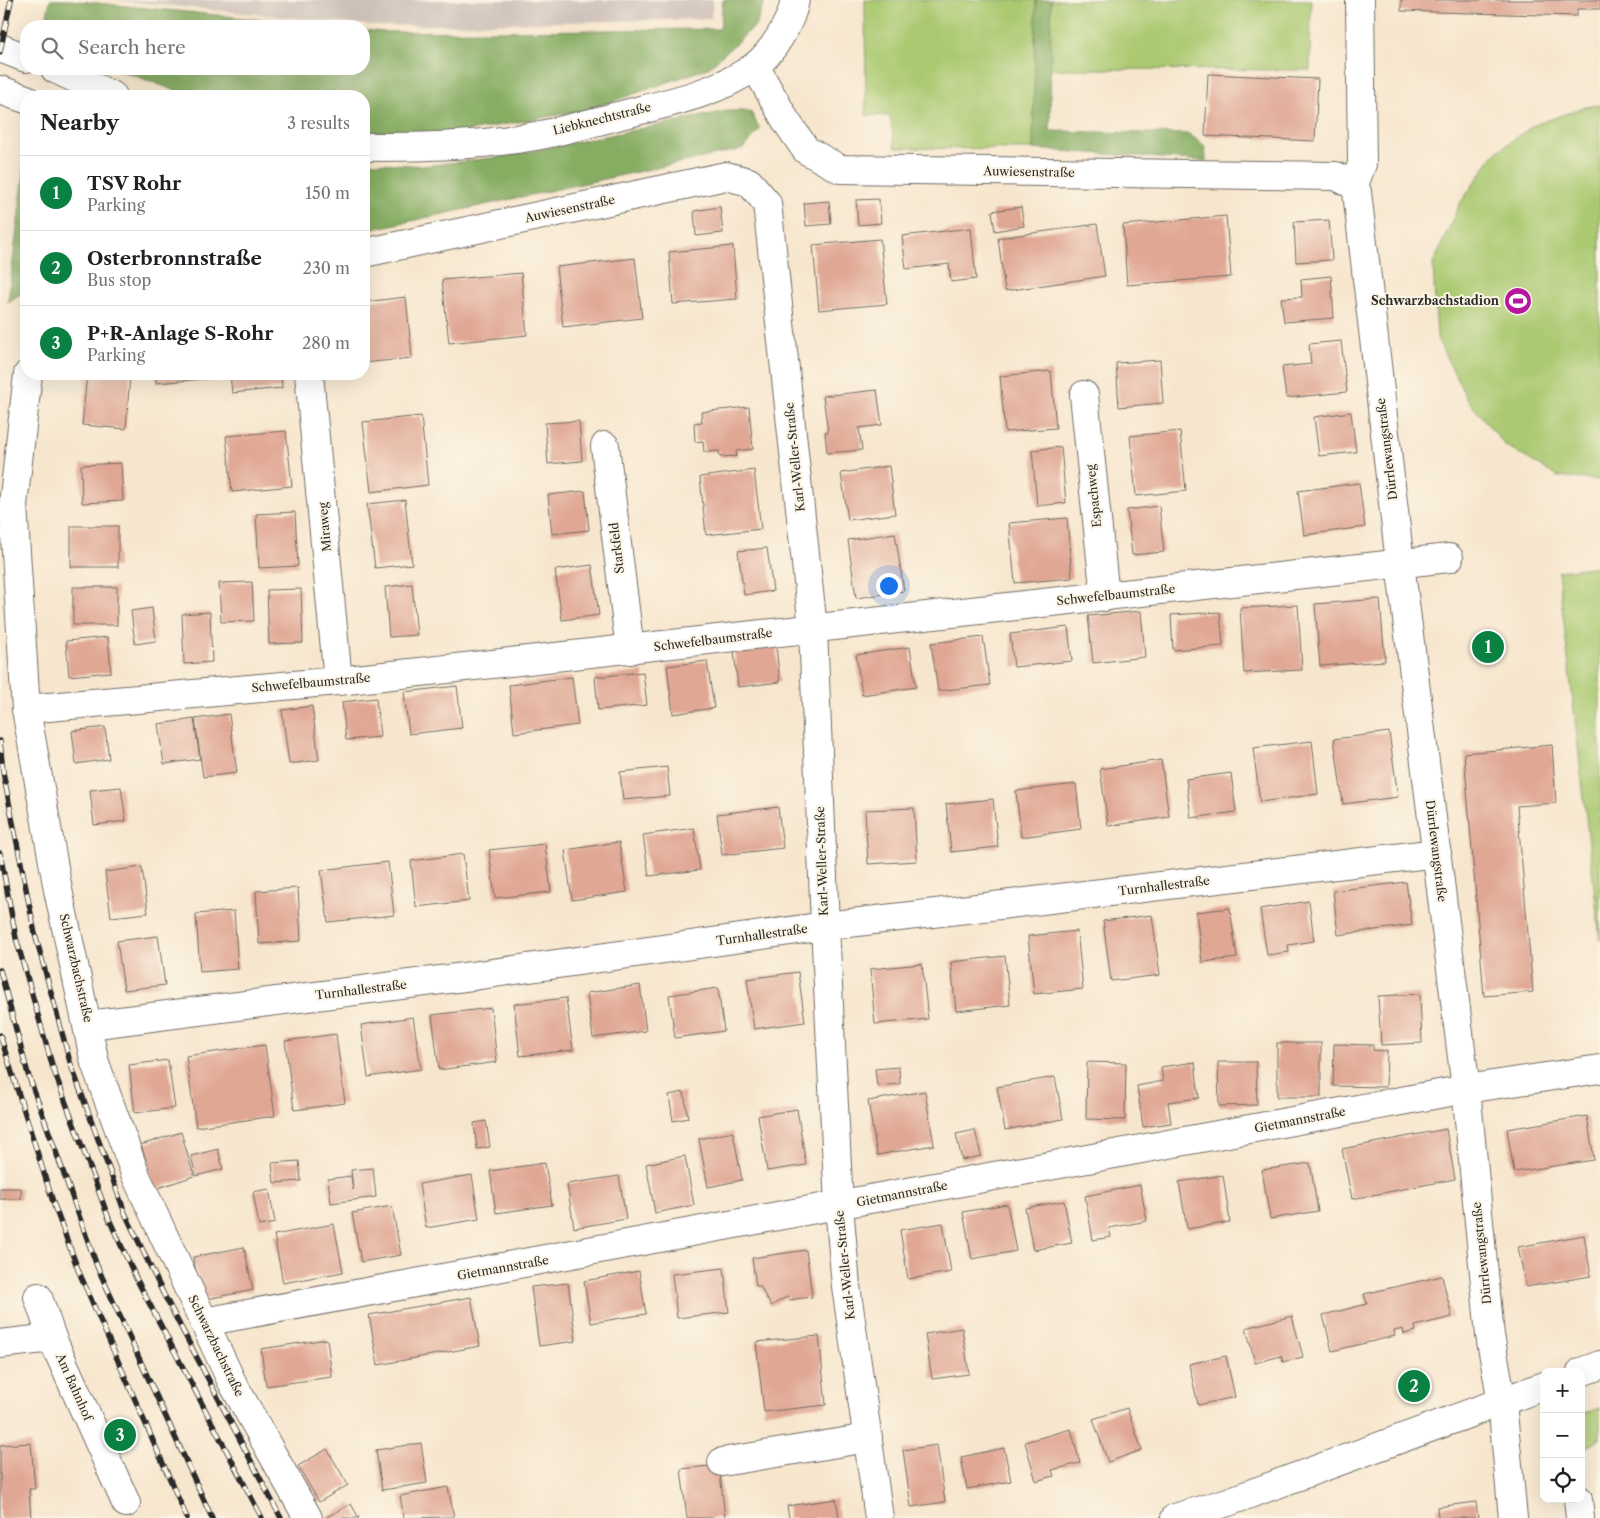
<!DOCTYPE html>
<meta charset="utf-8">
<style>
:root{--surface:#fff;--page:#f6f6f6;--text:#202124;--muted:#757577;--line:#e0e0e0;--accent:#0b8043}
body{margin:0;font-family:"Libre Caslon Text",serif;background:var(--page);color:var(--text)}
.controls{position:absolute;right:15px;bottom:15px;display:grid;overflow:hidden;border-radius:10px;box-shadow:0 5px 20px #0002}
.controls button{width:45px;height:45px;display:grid;place-items:center;padding:0;border:0;border-bottom:1px solid var(--line);background:var(--surface);color:var(--text);font:25px sans-serif}
.you{position:absolute;left:888px;top:585px;width:18px;height:18px;margin:-12px;border:4px solid #fff;border-radius:50%;background:#1a73e8;box-shadow:0 0 0 8px #1a73e833}
.badge{display:grid;place-items:center;width:32px;height:32px;border-radius:50%;background:var(--accent);color:#fff;font-size:16px;font-weight:700}
.pin{position:absolute;translate:-50% -50%;border:2px solid #fff;box-shadow:0 1px 5px #0006}
.list{margin:0;padding:0;list-style:none}
h2{display:flex;justify-content:space-between;align-items:center;height:65px;margin:0;padding:0 20px;font-size:21px}
h2 small{font-size:16px;font-weight:400;color:var(--muted)}
.list li{display:grid;grid-template-columns:32px 1fr auto;gap:15px;align-items:center;box-sizing:border-box;height:75px;padding:0 20px;border-top:1px solid var(--line)}
.list b{display:block;font-size:19px;white-space:nowrap}
.list p{margin:0;font-size:16px;white-space:nowrap;color:var(--muted)}
.list em{font-size:16px;font-style:normal;color:var(--muted)}
.icon{flex:none;width:28px;height:28px;fill:none;stroke:currentColor;stroke-width:2;stroke-linecap:round;stroke-linejoin:round}
.map{position:relative;flex:none;width:1600px;height:1518px;overflow:hidden}
.search{position:absolute;background:var(--surface);box-shadow:0 5px 20px #0002;left:20px;top:20px;width:350px;height:55px;display:flex;align-items:center;gap:12px;box-sizing:border-box;padding:0 18px;border-radius:20px;color:var(--muted);font-size:19px}
.panel{position:absolute;background:var(--surface);box-shadow:0 5px 20px #0002;left:20px;top:90px;width:350px;height:290px;border-radius:20px}
.map>svg:first-child{display:block}
.industrial{fill:#cec1b9}
.green{fill:#aac971;stroke:#6a7a4e}
.forest{fill:#87ad63;stroke:#596c47}
.building{fill:#e0a794}
.lines{fill:none;stroke-linecap:round;stroke-linejoin:round}
.minor-casing{stroke:#726c64;stroke-width:30}
.minor{stroke:#fff;stroke-width:28}
.rail-casing{stroke:#2b2b2b;stroke-width:5.5}
.rail{stroke:#fcf5e5;stroke-width:4;stroke-dasharray:11;stroke-linecap:butt}
.labels{text-anchor:middle;stroke-width:4;stroke-linejoin:round;paint-order:stroke}
.street-label{font-size:12px;fill:#2b2b2b;stroke:#fcf5e5}
.poi-label{font-size:12px;font-weight:bold;fill:#2b2b2b;stroke:#fcf5e5;text-anchor:end}
</style>
<div class="map">
<svg width="1600" height="1518" viewBox="0 0 1600 1518">
<rect width="100%" height="100%" fill="#fcf5e5"/>
<filter id="ink" filterUnits="userSpaceOnUse"><feTurbulence type="fractalNoise" baseFrequency=".02" numOctaves="2"/><feDisplacementMap in="SourceGraphic" scale="10" xChannelSelector="R" yChannelSelector="G"/><feConvolveMatrix kernelMatrix="1 2 1 2 8 2 1 2 1" color-interpolation-filters="sRGB"/></filter>
<filter id="wash" filterUnits="userSpaceOnUse"><feTurbulence type="fractalNoise" baseFrequency=".0096" numOctaves="4" result="noise"/><feDisplacementMap in="SourceGraphic" scale="20" xChannelSelector="R" yChannelSelector="G"/><feGaussianBlur stdDeviation="1.12" result="paint"/><feColorMatrix in="noise" values="0 0 0 0 0 0 0 0 0 0 0 0 0 0 0 0 0 1.4 0 .05"/><feComposite in="paint" operator="in"/></filter>
<g filter="url(#wash)">
<rect width="100%" height="100%" fill="#f7e6ce"/>
<path class="industrial" d="M109,0H713L711,19L380,26Z"/>
<g class="green">
<path d="M865,0H1036L1033,149L895,148L890,116L866,115Z"/>
<path d="M1051,0H1311L1310,70L1050,69Z"/>
<path d="M1600,105V480L1558,477L1505,445L1467,399L1437,338L1433,264L1459,205L1495,153L1534,125L1585,107Z"/>
<path d="M1600,566V940L1558,571Z"/>
<path d="M1600,1408V1439L1581,1453V1414Z"/>
</g>
<g class="forest">
<path d="M50,0H68L324,26H45Z"/>
<path d="M723,0H765L756,25L708,68L591,109L463,132H364V96H191L116,69H364V30L384,32L720,29Z"/>
<path d="M1036,0H1051L1050,131L1189,134L1205,146L1206,161L1033,149Z"/>
<path d="M727,111H750L760,129L743,149L364,231V162L424,166L508,156Z"/>
<path d="M26,155V290L8,302Z"/>
</g>
<g id="blocks">
<g class="building">
<path d="M1401,0H1600V9H1577V16L1401,11Z"/>
<path d="M1208,74L1318,79L1315,141L1205,136Z"/>
<path d="M879,199L881,223L858,225L856,200Z"/>
<path d="M829,201L831,224L806,226L804,203Z"/>
<path d="M720,207L723,233L696,236L694,211Z"/>
<path d="M1021,207L1024,226L995,231L992,211Z"/>
<path d="M1226,216L1231,277L1127,285L1123,225Z"/>
<path d="M1329,220L1332,260L1296,262L1294,222Z"/>
<path d="M1097,224L1105,276L1005,291L998,238Z"/>
<path d="M971,228L976,279L951,282L949,264L906,269L902,236Z"/>
<path d="M880,239L887,304L819,310L813,245Z"/>
<path d="M733,246L737,299L673,304L669,252Z"/>
<path d="M635,258L642,318L563,327L556,267Z"/>
<path d="M521,273L527,335L449,343L442,280Z"/>
<path d="M1331,276L1334,318L1284,322L1281,298L1302,297L1301,279Z"/>
<path d="M406,297L412,358L364,363V302Z"/>
<path d="M1341,341L1347,392L1286,398L1282,367L1311,364L1309,344Z"/>
<path d="M1160,360L1163,403L1119,407L1116,363Z"/>
<path d="M1051,371L1056,428L1005,432L1000,376Z"/>
<path d="M87,374H130L126,429L82,425Z"/>
<path d="M156,374H216V378L156,383Z"/>
<path d="M230,374H281L282,388L232,393Z"/>
<path d="M877,390L882,425L859,428L862,450L827,453L825,432H828L823,396Z"/>
<path d="M749,407L753,449L736,451L737,456L720,457L719,451L704,452L703,441L695,442L694,423L702,422L701,412Z"/>
<path d="M1351,412L1356,452L1319,456L1314,417Z"/>
<path d="M421,416L428,485L371,492L363,422Z"/>
<path d="M579,421L582,461L548,464L545,423Z"/>
<path d="M286,431L292,486L232,492L226,436Z"/>
<path d="M1180,431L1186,491L1136,496L1130,436Z"/>
<path d="M1061,447L1066,503L1037,506L1032,450Z"/>
<path d="M121,463L123,501L82,503L81,465Z"/>
<path d="M889,466L895,514L848,520L841,473Z"/>
<path d="M754,470L761,529L706,535L700,477Z"/>
<path d="M1359,483L1365,527L1304,535L1298,491Z"/>
<path d="M585,491L589,530L552,534L548,495Z"/>
<path d="M405,500L412,564L375,568L367,504Z"/>
<path d="M1159,506L1164,552L1132,555L1127,510Z"/>
<path d="M295,512L298,566L259,568L256,514Z"/>
<path d="M1067,518L1072,578L1015,583L1009,523Z"/>
<rect x="71" y="526" width="47" height="41"/>
<path d="M895,533L904,591L856,598L848,540Z"/>
<path d="M767,548L773,591L744,595L738,551Z"/>
<path d="M592,565L599,615L562,620L555,570Z"/>
<path d="M252,582L254,621L221,622L219,583Z"/>
<path d="M412,584L417,635L389,637L385,587Z"/>
<rect x="73" y="587" width="44" height="38"/>
<path d="M301,589L303,643L269,644L267,590Z"/>
<path d="M1380,599L1385,661L1320,666L1315,604Z"/>
<path d="M1298,605L1302,670L1244,673L1240,608Z"/>
<path d="M152,608L156,641L135,644L131,611Z"/>
<path d="M1141,611L1145,657L1093,663L1088,616Z"/>
<path d="M210,612L212,662L184,664L182,614Z"/>
<path d="M1220,612L1223,646L1173,650L1171,615Z"/>
<path d="M1068,627L1072,661L1014,667L1010,634Z"/>
<path d="M108,637L111,672L69,676L66,641Z"/>
<path d="M983,637L990,685L938,691L931,643Z"/>
<path d="M776,646L780,682L738,687L734,651Z"/>
<path d="M910,647L916,687L862,695L856,655Z"/>
<path d="M707,661L714,708L673,714L667,666Z"/>
<path d="M643,672L647,705L598,710L595,677Z"/>
<path d="M572,677L578,725L514,733L509,685Z"/>
<path d="M457,686L462,728L409,734L404,692Z"/>
<path d="M376,698L380,737L346,740L342,702Z"/>
<path d="M312,706L319,760L289,764L282,710Z"/>
<path d="M229,714L237,773L203,777L195,719Z"/>
<path d="M194,719L200,759L164,764L158,724Z"/>
<path d="M105,727L109,759L76,764L72,731Z"/>
<path d="M1389,732L1398,797L1343,804L1334,739Z"/>
<path d="M1312,741L1318,794L1260,802L1253,748Z"/>
<path d="M1552,745L1556,803L1517,806L1533,992L1484,996L1464,753Z"/>
<path d="M1161,760L1169,817L1108,826L1100,769Z"/>
<path d="M667,767L670,796L623,800L620,772Z"/>
<path d="M1231,773L1236,812L1191,818L1186,779Z"/>
<path d="M1076,784L1081,829L1021,837L1016,791Z"/>
<path d="M121,787L126,821L94,825L90,790Z"/>
<path d="M993,799L998,847L951,852L946,804Z"/>
<path d="M778,807L783,848L722,855L717,814Z"/>
<path d="M914,808L917,861L868,864L865,810Z"/>
<path d="M694,828L700,870L649,876L643,835Z"/>
<path d="M619,842L627,892L572,900L565,850Z"/>
<path d="M545,844L551,892L495,898L489,850Z"/>
<path d="M463,854L469,901L416,907L411,861Z"/>
<path d="M388,862L394,915L328,922L321,870Z"/>
<path d="M142,867L148,913L111,917L105,872Z"/>
<path d="M1406,882L1412,925L1338,935L1333,891Z"/>
<path d="M298,888L301,941L259,944L256,891Z"/>
<path d="M1309,901L1314,941L1288,945L1289,952L1267,955L1260,909Z"/>
<path d="M1230,908L1237,958L1202,962L1196,912Z"/>
<path d="M234,911L238,969L200,972L196,914Z"/>
<path d="M1152,915L1160,975L1111,981L1103,921Z"/>
<path d="M1077,931L1083,989L1034,994L1028,936Z"/>
<path d="M158,936L165,985L124,990L117,941Z"/>
<path d="M1005,956L1010,1005L956,1011L951,962Z"/>
<path d="M922,964L928,1019L875,1024L870,969Z"/>
<path d="M798,972L805,1022L754,1029L747,979Z"/>
<path d="M640,985L646,1031L593,1038L587,993Z"/>
<path d="M718,988L724,1031L675,1038L669,995Z"/>
<path d="M1420,994L1422,1043L1381,1045L1378,996Z"/>
<path d="M566,998L573,1050L520,1056L514,1004Z"/>
<path d="M491,1008L497,1062L439,1070L432,1015Z"/>
<path d="M413,1017L421,1069L368,1077L361,1025Z"/>
<path d="M336,1034L345,1103L294,1110L285,1041Z"/>
<rect x="1277" y="1043" width="44" height="54"/>
<path d="M1334,1044L1373,1045V1050L1387,1051L1386,1087L1333,1086Z"/>
<path d="M265,1045L275,1116L196,1127L186,1056Z"/>
<path d="M168,1060L175,1108L135,1113L129,1065Z"/>
<path d="M1087,1062L1126,1063L1125,1120L1086,1119Z"/>
<path d="M1195,1062L1199,1098L1168,1102L1171,1123L1143,1127L1137,1086L1163,1081L1161,1067Z"/>
<path d="M1218,1062H1256L1257,1105L1219,1106Z"/>
<path d="M899,1067L900,1084L877,1086L875,1069Z"/>
<path d="M1055,1077L1063,1119L1005,1130L997,1087Z"/>
<path d="M925,1091L934,1145L877,1155L868,1101Z"/>
<path d="M684,1092L688,1118L673,1121L669,1095Z"/>
<path d="M797,1109L806,1165L767,1171L758,1116Z"/>
<path d="M1587,1116L1594,1160L1514,1172L1507,1129Z"/>
<path d="M486,1121L490,1147L477,1149L474,1123Z"/>
<path d="M1446,1129L1455,1179L1352,1199L1342,1149Z"/>
<path d="M975,1130L981,1156L962,1160L956,1134Z"/>
<path d="M181,1132L194,1176L155,1189L141,1145Z"/>
<path d="M733,1132L742,1180L708,1187L699,1139Z"/>
<path d="M218,1149L223,1169L196,1176L191,1156Z"/>
<path d="M685,1156L694,1205L655,1213L646,1164Z"/>
<path d="M299,1161L301,1181L274,1183L272,1163Z"/>
<path d="M545,1163L552,1205L496,1213L490,1171Z"/>
<path d="M1310,1163L1318,1211L1270,1219L1262,1170Z"/>
<path d="M373,1168L376,1197L331,1203L328,1179L351,1176L353,1190L351,1170Z"/>
<path d="M472,1175L479,1219L426,1228L419,1184Z"/>
<path d="M1223,1175L1230,1222L1187,1229L1179,1182Z"/>
<path d="M619,1176L626,1219L574,1228L567,1184Z"/>
<path d="M1140,1185L1147,1221L1109,1228L1111,1237L1093,1240L1085,1196Z"/>
<rect x="0" y="1188" width="21" height="11"/>
<path d="M269,1189L275,1223L259,1226L253,1192Z"/>
<path d="M1064,1201L1072,1243L1033,1250L1025,1208Z"/>
<path d="M1007,1204L1016,1251L972,1259L963,1212Z"/>
<path d="M392,1206L401,1255L361,1262L352,1213Z"/>
<path d="M943,1223L951,1272L908,1279L900,1230Z"/>
<path d="M334,1224L343,1272L283,1283L274,1235Z"/>
<path d="M1584,1235L1591,1276L1526,1287L1518,1247Z"/>
<path d="M244,1247L253,1290L202,1300L193,1257Z"/>
<path d="M806,1250L812,1297L788,1300V1296L771,1306L760,1286H756L752,1258Z"/>
<path d="M724,1268L729,1312L677,1318L672,1274Z"/>
<path d="M639,1271L646,1314L591,1323L584,1281Z"/>
<path d="M1442,1276L1452,1317L1415,1326L1416,1331L1404,1334L1403,1329L1394,1331L1395,1336L1332,1351L1323,1315L1367,1304L1364,1294Z"/>
<path d="M568,1283L576,1341L539,1346L531,1287Z"/>
<path d="M471,1297L480,1346L378,1365L369,1315Z"/>
<path d="M1292,1316L1303,1357L1283,1362L1281,1356L1255,1363L1246,1328Z"/>
<path d="M962,1328L969,1374L932,1379L925,1334Z"/>
<path d="M819,1336L826,1405L764,1412L756,1342Z"/>
<path d="M327,1339L332,1377L266,1386L261,1349Z"/>
<path d="M1226,1356L1235,1397L1198,1405L1189,1364Z"/>
<path d="M1127,1408L1142,1450L1108,1462L1093,1419Z"/>
<path d="M1071,1429L1080,1463L1052,1470L1054,1476L1036,1481L1025,1442Z"/>
<path d="M31,1443L35,1489H29L31,1518H0V1445Z"/>
<path d="M421,1443L427,1483L382,1490L376,1450Z"/>
<path d="M937,1445L945,1502L911,1507L903,1450Z"/>
<path d="M1004,1448L1011,1481L967,1489L961,1457Z"/>
<path d="M327,1449L348,1485L319,1502L298,1466Z"/>
<path d="M719,1465L725,1518H687L681,1469Z"/>
<path d="M448,1487L454,1517L404,1518L400,1496Z"/>
<path d="M836,1499L839,1518H789L787,1506Z"/>
<path d="M1476,1502L1478,1518H1438L1437,1507Z"/>
<path d="M351,1504L359,1518H325Z"/>
</g>
</g>
</g>
<g filter="url(#ink)">
<use href="#blocks" fill-opacity="0" stroke="#726c64" stroke-width="1"/>
<g class="lines">
<g class="minor-casing">
<g id="minor">
<path d="M0,48L26,58"/>
<path d="M755,66L786,121L806,150L840,169L1336,176L1354,185"/>
<path d="M55,69L113,96"/>
<path d="M0,90L26,99"/>
<path d="M364,147C423,147 483,146 541,135C574,128 605,119 637,111C677,101 720,91 754,67C772,53 791,23 795,0"/>
<path d="M1354,185L1357,192L1400,563L1466,1089L1490,1335L1502,1402L1513,1518"/>
<path d="M1354,185L1362,164L1360,0"/>
<path d="M364,253L726,176L749,182L767,203L813,628L825,926L839,1206L846,1286L879,1518"/>
<path d="M28,374L13,505L26,709L58,890L95,1063L136,1176L204,1322L232,1382L308,1518"/>
<path d="M309,374L338,681"/>
<path d="M1084,395L1105,597"/>
<path d="M605,446L630,650"/>
<path d="M26,709L338,681L1449,558"/>
<path d="M89,1025L472,976L825,926L1437,853"/>
<path d="M38,1297L52,1338L126,1503"/>
<path d="M204,1322L1466,1089L1600,1069"/>
<path d="M0,1344L52,1338"/>
<path d="M1581,1372L1600,1365"/>
<path d="M722,1462L868,1438"/>
<path d="M1578,1499L1580,1518"/>
<path d="M1175,1518L1228,1502L1544,1386"/>
</g>
</g>
<use href="#minor" class="minor"/>
<g class="rail-casing">
<g id="rail">
<path d="M0,52L11,0"/>
<path d="M0,741L3,772L35,934L70,1062L125,1213L163,1293L281,1518"/>
<path d="M0,853L16,938L53,1068L109,1219L137,1280L262,1518"/>
<path d="M0,970L28,1074L97,1266L212,1518"/>
<path d="M0,1035L54,1205L79,1272L187,1518"/>
</g>
</g>
<use href="#rail" class="rail"/>
</g>
</g>
<defs>
<g id="stadium-disc" transform="scale(1.4375)"><circle r="9.5" fill="#b5179e" stroke="#fcf5e5"/><path d="M0-5a6.5 5 0 1 0 0 10a6.5 5 0 1 0 0-10ZM-3.5-1.8h7v3.6h-7Z" fill="#fff"/></g>
</defs>
<g fill-rule="evenodd">
<use href="#stadium-disc" x="1518" y="301"/>
</g>
<g class="labels">
<g class="street-label">
<text transform="translate(602 119) rotate(-14)" y="4">Liebknechtstraße</text>
<text transform="translate(1029 172) rotate(1)" y="4">Auwiesenstraße</text>
<text transform="translate(570 209) rotate(-12)" y="4">Auwiesenstraße</text>
<text transform="translate(1387 449) rotate(-97)" y="4">Dürrlewangstraße</text>
<text transform="translate(795 457) rotate(-96)" y="4">Karl-Weller-Straße</text>
<text transform="translate(1094 496) rotate(-96)" y="4">Espachweg</text>
<text transform="translate(325 527) rotate(-95)" y="4">Miraweg</text>
<text transform="translate(617 548) rotate(-97)" y="4">Starkfeld</text>
<text transform="translate(1116 595) rotate(-6)" y="4">Schwefelbaumstraße</text>
<text transform="translate(713 640) rotate(-7)" y="4">Schwefelbaumstraße</text>
<text transform="translate(311 683) rotate(-5)" y="4">Schwefelbaumstraße</text>
<text transform="translate(1436 851) rotate(83)" y="4">Dürrlewangstraße</text>
<text transform="translate(822 861) rotate(-92)" y="4">Karl-Weller-Straße</text>
<text transform="translate(1164 886) rotate(-7)" y="4">Turnhallestraße</text>
<text transform="translate(762 935) rotate(-8)" y="4">Turnhallestraße</text>
<text transform="translate(76 968) rotate(77)" y="4">Schwarzbachstraße</text>
<text transform="translate(361 990) rotate(-7)" y="4">Turnhallestraße</text>
<text transform="translate(1300 1120) rotate(-11)" y="4">Gietmannstraße</text>
<text transform="translate(902 1194) rotate(-11)" y="4">Gietmannstraße</text>
<text transform="translate(1482 1253) rotate(-96)" y="4">Dürrlewangstraße</text>
<text transform="translate(845 1265) rotate(-96)" y="4">Karl-Weller-Straße</text>
<text transform="translate(503 1268) rotate(-10)" y="4">Gietmannstraße</text>
<text transform="translate(216 1346) rotate(64)" y="4">Schwarzbachstraße</text>
<text transform="translate(74 1387) rotate(66)" y="4">Am Bahnhof</text>
</g>
<g class="poi-label">
<text x="1499" y="305">Schwarzbachstadion</text>
</g>
</g>
</svg>
<div class="controls">
<button>+</button>
<button>−</button>
<button><svg class="icon" aria-label="locate" viewBox="0 0 24 24"><circle cx="12" cy="12" r="6"/><path d="M12 2v4M12 18v4M2 12h4M18 12h4"/></svg></button>
</div>
<div class="you"></div>
<div class="pin badge" style="left:1488px;top:647px">1</div>
<div class="pin badge" style="left:1414px;top:1386px">2</div>
<div class="pin badge" style="left:120px;top:1435px">3</div>
<div class="search"><svg class="icon" aria-label="search" viewBox="0 0 24 24"><circle cx="10" cy="10" r="6"/><path d="M15 15l6 6"/></svg>Search here</div>
<section class="panel">
<h2>Nearby<small>3 results</small></h2>
<ul class="list">
<li><span class="badge">1</span><div><b>TSV Rohr</b><p>Parking</p></div><em>150 m</em></li>
<li><span class="badge">2</span><div><b>Osterbronnstraße</b><p>Bus stop</p></div><em>230 m</em></li>
<li><span class="badge">3</span><div><b>P+R-Anlage S-Rohr</b><p>Parking</p></div><em>280 m</em></li>
</ul>
</section>
</div>
